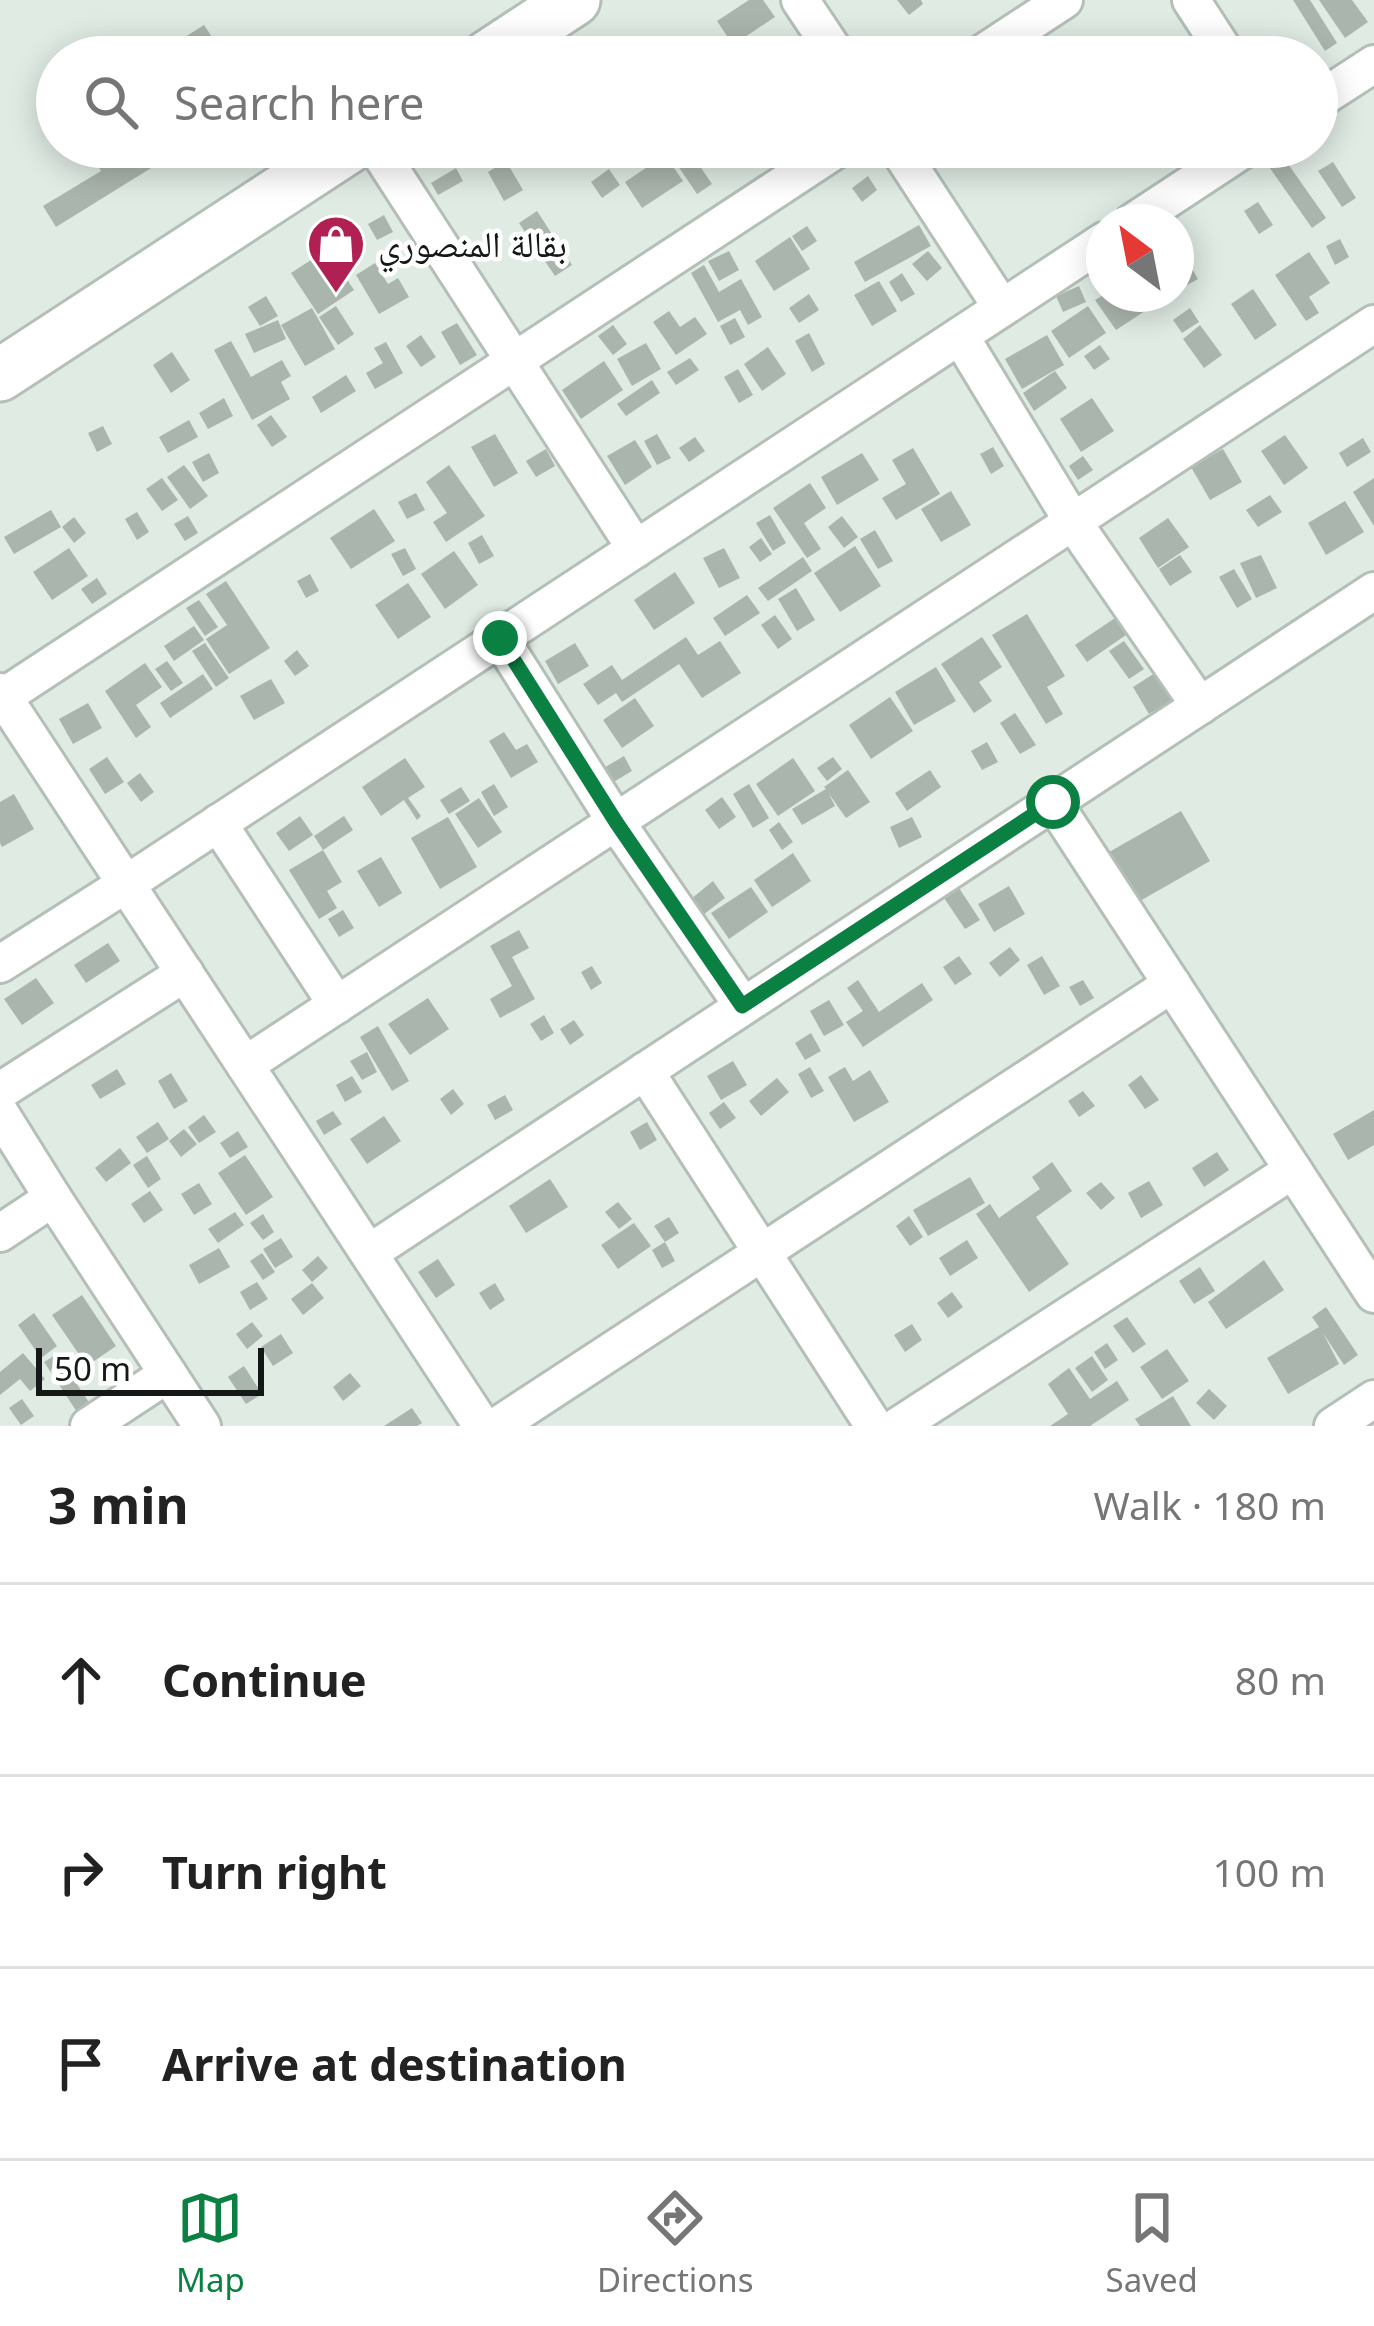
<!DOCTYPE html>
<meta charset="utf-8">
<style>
:root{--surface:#fff;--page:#f6f6f6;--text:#222;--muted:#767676;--line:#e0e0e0;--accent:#0b8043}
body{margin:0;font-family:"Noto Sans","Noto Naskh Arabic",sans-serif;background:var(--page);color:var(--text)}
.compass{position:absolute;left:1086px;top:204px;width:108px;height:108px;border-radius:50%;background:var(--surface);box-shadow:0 6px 30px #0003;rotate:328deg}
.scale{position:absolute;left:36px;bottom:30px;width:228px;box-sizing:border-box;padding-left:12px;border:6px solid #141816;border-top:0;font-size:33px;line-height:42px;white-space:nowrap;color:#141816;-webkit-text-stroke:9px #fff;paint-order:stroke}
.stop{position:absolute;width:36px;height:36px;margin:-27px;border:9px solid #0b8043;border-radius:50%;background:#fff}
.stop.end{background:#0b8043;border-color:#fff;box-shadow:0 3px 12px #0008}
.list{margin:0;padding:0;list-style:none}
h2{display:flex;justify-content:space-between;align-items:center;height:156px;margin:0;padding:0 48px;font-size:51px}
h2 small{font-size:39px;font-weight:400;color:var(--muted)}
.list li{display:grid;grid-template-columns:78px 1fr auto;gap:36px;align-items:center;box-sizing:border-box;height:192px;padding:0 48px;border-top:3px solid var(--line)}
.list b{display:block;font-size:45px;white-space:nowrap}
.list em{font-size:39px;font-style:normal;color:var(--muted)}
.icon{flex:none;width:66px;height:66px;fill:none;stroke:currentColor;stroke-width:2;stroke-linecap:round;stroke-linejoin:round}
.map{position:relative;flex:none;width:1374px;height:1426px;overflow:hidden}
.search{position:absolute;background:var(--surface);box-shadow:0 6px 30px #0003;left:36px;right:36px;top:36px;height:132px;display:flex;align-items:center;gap:30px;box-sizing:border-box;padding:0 42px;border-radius:66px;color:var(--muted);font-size:45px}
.sheet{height:732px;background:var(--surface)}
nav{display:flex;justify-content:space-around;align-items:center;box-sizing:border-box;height:168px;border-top:3px solid var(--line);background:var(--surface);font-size:33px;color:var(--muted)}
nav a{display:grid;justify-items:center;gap:6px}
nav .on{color:var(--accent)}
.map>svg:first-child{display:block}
.building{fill:#aab5ad}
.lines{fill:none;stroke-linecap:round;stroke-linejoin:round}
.minor-casing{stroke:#b4bfb8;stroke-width:42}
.secondary-casing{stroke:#b4bfb8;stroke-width:57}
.minor{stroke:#fff;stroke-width:36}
.secondary{stroke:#fff;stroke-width:51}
.route{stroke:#0b8043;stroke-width:15}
.labels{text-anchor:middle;stroke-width:9;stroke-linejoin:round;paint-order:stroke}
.poi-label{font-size:36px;fill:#141816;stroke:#fff;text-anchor:start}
</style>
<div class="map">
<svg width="1374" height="1426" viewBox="0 0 1374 1426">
<rect width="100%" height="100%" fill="#e0ebe4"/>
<g class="building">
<path d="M749,0H763L775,17L733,45L717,21Z"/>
<path d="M897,0H921L923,4L909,15Z"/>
<path d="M1293,0H1310L1337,43L1325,51Z"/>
<path d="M1319,0H1352L1368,22L1345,38Z"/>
<path d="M204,25L225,57H160L158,54Z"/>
<path d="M117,147H185L56,227L43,206L101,171L95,161Z"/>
<path d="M599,147H637L611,164Z"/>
<path d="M687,147L712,184L697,194L672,157Z"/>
<path d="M732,147H748L753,155L743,162Z"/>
<path d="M1279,151L1326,218L1312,228L1265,161Z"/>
<path d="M665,155L683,181L642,208L625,182Z"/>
<path d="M506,161L523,190L504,201L488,172Z"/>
<path d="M1333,162L1356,198L1342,207L1318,171Z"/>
<path d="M456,168L463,181L438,195L431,183Z"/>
<path d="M609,169L620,185L602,198L591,182Z"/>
<path d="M868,176L877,190L862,202L852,188Z"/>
<path d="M1258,202L1273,225L1259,234L1244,211Z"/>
<path d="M537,211L572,265L555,276L519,223Z"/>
<path d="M384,215L393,232L377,240L368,224Z"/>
<path d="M919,225L931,246L865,282L854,262Z"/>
<path d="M807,226L817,241L802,251L792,236Z"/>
<path d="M790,237L810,269L774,291L755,261Z"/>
<path d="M1340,239L1349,257L1335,265L1326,246Z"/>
<path d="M1176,242L1198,279L1176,291Z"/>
<path d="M729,251L739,270L719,281L708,261Z"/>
<path d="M928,251L942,268L927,281L912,264Z"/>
<path d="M1309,252L1330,283L1309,297L1319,313L1306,321L1275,275Z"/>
<path d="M311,260L326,283L342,272L354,290L318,314L291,273Z"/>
<path d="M375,263L388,284L398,278L409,297L379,314L356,275Z"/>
<path d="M704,265L719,292L741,279L762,317L748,325L740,310L718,322L691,273Z"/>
<path d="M902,273L915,294L901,302L889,282Z"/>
<path d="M879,281L897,311L872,326L854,295Z"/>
<path d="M1079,286L1086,302L1063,312L1056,296Z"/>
<path d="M1253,289L1277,325L1255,340L1231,304Z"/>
<path d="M809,294L819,310L799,323L789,308Z"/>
<path d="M1105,294H1134L1145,311L1116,330L1095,300Z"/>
<path d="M1145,294H1171L1152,306Z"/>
<path d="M266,296L278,316L260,326L248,307Z"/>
<path d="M336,306L354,334L338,345L319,317Z"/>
<path d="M1088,306L1106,333L1069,358L1051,331Z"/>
<path d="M312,308L335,349L305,366L281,325Z"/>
<path d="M1190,308L1199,322L1182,333L1173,320Z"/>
<path d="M669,311L680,327L695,317L707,334L676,355L653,322Z"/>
<path d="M735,318L745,337L730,345L720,326Z"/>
<path d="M278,320L286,339L254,353L245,334Z"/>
<path d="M457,323L477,355L460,365L441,332Z"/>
<path d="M613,325L627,344L613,355L598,336Z"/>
<path d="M1200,325L1222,355L1204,368L1183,339Z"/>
<path d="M809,333L825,364L812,372L795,341Z"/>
<path d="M421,335L436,357L421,367L406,346Z"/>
<path d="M1047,335L1064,365L1022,389L1005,359Z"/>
<path d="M231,341L251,377L282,360L291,376L281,382L290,399L252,420L214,350Z"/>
<path d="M386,342L403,373L375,389L366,373L383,363L374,348Z"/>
<path d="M646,343L661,369L632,386L617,359Z"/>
<path d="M1100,345L1110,359L1094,370L1084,356Z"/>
<path d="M768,347L786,374L762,391L744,364Z"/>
<path d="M172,352L190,380L171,393L153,365Z"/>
<path d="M690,358L699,370L676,385L667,372Z"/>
<path d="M604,361L623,390L581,419L562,390Z"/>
<path d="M738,369L753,395L739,403L724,377Z"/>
<path d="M1055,371L1067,388L1034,411L1023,393Z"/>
<path d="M346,375L356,391L321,413L312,397Z"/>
<path d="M652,380L660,393L626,416L617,404Z"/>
<path d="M224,398L233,416L208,429L199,413Z"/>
<path d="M1092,398L1114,431L1081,452L1060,419Z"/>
<path d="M271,415L287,437L272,447L257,425Z"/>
<path d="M189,420L198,437L168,453L159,437Z"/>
<path d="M103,426L112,444L97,452L88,433Z"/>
<path d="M495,434L518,473L494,487L471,447Z"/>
<path d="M657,434L671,458L657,465L644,441Z"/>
<path d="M1285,435L1308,468L1284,485L1261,451Z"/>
<path d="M695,437L705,451L689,462L679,448Z"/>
<path d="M1363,438L1371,452L1347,467L1339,453Z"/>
<path d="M635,440L652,467L625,485L607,456Z"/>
<path d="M993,447L1004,466L991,474L980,454Z"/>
<path d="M913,448L940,494L896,520L882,498L906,484L892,460Z"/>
<path d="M546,449L555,466L536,477L526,461Z"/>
<path d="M1223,449L1242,482L1210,500L1191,467Z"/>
<path d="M209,453L219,473L203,482L192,462Z"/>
<path d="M862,453L879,480L837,505L821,477Z"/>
<path d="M1083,456L1093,470L1078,480L1069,466Z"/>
<path d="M184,465L208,496L190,509L167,477Z"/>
<path d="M449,465L485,516L446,542L433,522L447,513L426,482Z"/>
<path d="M162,478L178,500L162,511L146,489Z"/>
<path d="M1374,478V526L1353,492Z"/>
<path d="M810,483L826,508L804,523L821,549L807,558L773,508Z"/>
<path d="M951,491L971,525L941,542L921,509Z"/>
<path d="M416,493L425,510L407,519L398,502Z"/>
<path d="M1270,495L1282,512L1258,527L1246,510Z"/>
<path d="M1345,501L1364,532L1326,555L1308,523Z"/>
<path d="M374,509L395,541L351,569L330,538Z"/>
<path d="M51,510L61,527L14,554L4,537Z"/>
<path d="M137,512L149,532L137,540L125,519Z"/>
<path d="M770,515L786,543L773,551L756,523Z"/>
<path d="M188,516L198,533L185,541L174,524Z"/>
<path d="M842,516L858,537L844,548L828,527Z"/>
<path d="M74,517L86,533L74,543L62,527Z"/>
<path d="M1168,518L1189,547L1158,568L1139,538Z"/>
<path d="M875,530L893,561L878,569L860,539Z"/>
<path d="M482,535L494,556L479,564L468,543Z"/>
<path d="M761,538L772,554L760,562L749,547Z"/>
<path d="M855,546L881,586L840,612L814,573Z"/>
<path d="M69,548L88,576L52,600L33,572Z"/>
<path d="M405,548L416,569L403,576L391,554Z"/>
<path d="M724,548L740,578L719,588L703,558Z"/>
<path d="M454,551L478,585L445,609L421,574Z"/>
<path d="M1180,555L1192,572L1170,586L1159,569Z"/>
<path d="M1261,555L1277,588L1256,598L1240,563Z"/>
<path d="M803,557L812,571L768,601L758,588Z"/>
<path d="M1234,569L1252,599L1237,608L1219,577Z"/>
<path d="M675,572L695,603L654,630L634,600Z"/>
<path d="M310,574L319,591L306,598L297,581Z"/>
<path d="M97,578L107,594L92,604L81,589Z"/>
<path d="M226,581L270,648L229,674L206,639L227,625L206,594Z"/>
<path d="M408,583L431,617L398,639L375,605Z"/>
<path d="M796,588L815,620L797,631L778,599Z"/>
<path d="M747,595L760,613L725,636L713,618Z"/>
<path d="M199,600L218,627L205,636L186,608Z"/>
<path d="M1027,614L1065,676L1047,687L1063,714L1046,724L992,635Z"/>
<path d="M775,615L792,639L778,649L761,625Z"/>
<path d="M1115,618L1126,635L1087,662L1075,645Z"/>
<path d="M194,626L204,640L174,661L164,646Z"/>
<path d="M686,637L698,655L720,641L741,673L702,698L679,664L622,702L616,693L598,705L583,684L612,665L622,680Z"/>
<path d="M982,637L1002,667L979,682L992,701L974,713L941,664Z"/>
<path d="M1124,641L1144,669L1129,679L1109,651Z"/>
<path d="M205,643L229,678L216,687L192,651Z"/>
<path d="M575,643L589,666L558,684L545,661Z"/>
<path d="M297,650L309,666L295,676L284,661Z"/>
<path d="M167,661L183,683L171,691L155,669Z"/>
<path d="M145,663L162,687L136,705L151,727L136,738L105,691Z"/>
<path d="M936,667L956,701L914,725L895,692Z"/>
<path d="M1155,673L1172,700L1149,714L1133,687Z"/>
<path d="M203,674L213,689L170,718L160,703Z"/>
<path d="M271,679L285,703L254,720L240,696Z"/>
<path d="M890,697L913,731L871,759L849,725Z"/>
<path d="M635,698L654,726L622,748L603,720Z"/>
<path d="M88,703L102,728L73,744L59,719Z"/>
<path d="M1015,713L1036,745L1020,754L1000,723Z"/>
<path d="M504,732L516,750L527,744L538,762L511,778L489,741Z"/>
<path d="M987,742L998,762L982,770L971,751Z"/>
<path d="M624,756L632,771L605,787L597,772Z"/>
<path d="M107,757L124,782L105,794L89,769Z"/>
<path d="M833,757L842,769L827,781L817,768Z"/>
<path d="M405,758L425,787L408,798L421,816L417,820L404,800L381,816L362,787Z"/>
<path d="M793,758L815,791L778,816L756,784Z"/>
<path d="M848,770L870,802L846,818L829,794L835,806L802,825L792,809L826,789L824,787Z"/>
<path d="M930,770L941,787L907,811L895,793Z"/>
<path d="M140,773L154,792L141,802L127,783Z"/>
<path d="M494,784L508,807L494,816L481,792Z"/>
<path d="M749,784L769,818L753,828L733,794Z"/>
<path d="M461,787L470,801L449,814L440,800Z"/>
<path d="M14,794L34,829L2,847L0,843V802Z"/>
<path d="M722,797L736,817L719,829L705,810Z"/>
<path d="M479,798L502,832L478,848L455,814Z"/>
<path d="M1181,811L1210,861L1112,917L1083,867Z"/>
<path d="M300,816L313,835L289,851L276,833Z"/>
<path d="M344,816L353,830L323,850L314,836Z"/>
<path d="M448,817L477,867L440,889L411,838Z"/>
<path d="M912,817L922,837L899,848L890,827Z"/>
<path d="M779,822L793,842L782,850L769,830Z"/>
<path d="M323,850L342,882L327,891L337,908L319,919L289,870Z"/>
<path d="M793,853L811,881L772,907L754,880Z"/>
<path d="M381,857L402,893L379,907L357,871Z"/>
<path d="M713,881L725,898L703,915L691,899Z"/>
<path d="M957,885L980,920L965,929L942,895Z"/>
<path d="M1009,886L1025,914L994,932L978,904Z"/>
<path d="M751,887L768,912L729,939L711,913Z"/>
<path d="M343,910L354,928L339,937L328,919Z"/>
<path d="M519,930L529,948L512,957L535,999L500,1018L490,999L512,986L490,946Z"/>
<path d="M108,943L120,961L86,983L74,965Z"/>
<path d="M1010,947L1020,960L1000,977L989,963Z"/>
<path d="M959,956L972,974L955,985L943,967Z"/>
<path d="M1042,956L1060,986L1044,995L1027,965Z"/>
<path d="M592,966L602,983L591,990L581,972Z"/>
<path d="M36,978L54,1003L22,1025L4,999Z"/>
<path d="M858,980L879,1012L922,983L933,1000L863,1047L846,1022L863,1011L847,988Z"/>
<path d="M1083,980L1094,998L1080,1006L1069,987Z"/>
<path d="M428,998L449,1029L410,1055L388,1024Z"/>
<path d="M829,1000L844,1025L824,1036L810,1011Z"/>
<path d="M544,1015L554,1033L541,1041L530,1024Z"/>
<path d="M574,1020L584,1035L570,1045L560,1029Z"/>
<path d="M378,1026L409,1081L392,1091L360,1037Z"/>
<path d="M811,1033L821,1051L805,1060L795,1043Z"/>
<path d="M367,1052L377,1072L362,1080L350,1061Z"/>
<path d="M733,1061L747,1085L721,1100L707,1076Z"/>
<path d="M810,1067L824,1091L811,1098L798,1074Z"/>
<path d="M845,1067L853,1081L870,1070L889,1102L854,1122L828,1077Z"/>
<path d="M117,1069L126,1084L100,1099L91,1085Z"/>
<path d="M171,1073L188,1101L174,1109L158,1081Z"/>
<path d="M1141,1075L1159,1100L1145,1109L1128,1085Z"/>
<path d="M352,1076L362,1092L345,1102L336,1085Z"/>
<path d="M777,1078L789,1092L761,1116L749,1101Z"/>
<path d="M453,1089L464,1104L451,1115L440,1099Z"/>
<path d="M1083,1091L1095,1106L1079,1117L1068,1101Z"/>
<path d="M505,1095L513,1110L495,1120L487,1105Z"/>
<path d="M724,1102L736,1118L720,1129L709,1113Z"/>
<path d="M1374,1110V1145L1348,1160L1333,1134Z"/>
<path d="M333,1111L342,1124L324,1135L316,1121Z"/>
<path d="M204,1115L216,1132L199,1143L188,1127Z"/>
<path d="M384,1116L401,1141L367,1164L350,1139Z"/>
<path d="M158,1122L169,1139L147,1153L136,1137Z"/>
<path d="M647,1122L657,1140L640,1150L630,1132Z"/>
<path d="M184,1129L197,1144L181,1157L169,1141Z"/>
<path d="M238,1131L248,1147L230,1158L220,1143Z"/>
<path d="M120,1148L131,1163L106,1182L95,1168Z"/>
<path d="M1217,1152L1229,1170L1204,1187L1192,1168Z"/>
<path d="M245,1155L273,1197L246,1215L218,1173Z"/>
<path d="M147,1156L161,1179L148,1188L133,1165Z"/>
<path d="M1052,1162L1072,1191L1036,1217L1069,1264L1029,1292L976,1214L990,1204L999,1218L1040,1189L1032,1177Z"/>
<path d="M970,1177L985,1203L928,1236L913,1210Z"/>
<path d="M550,1179L568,1207L526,1233L509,1206Z"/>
<path d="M1149,1181L1163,1205L1141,1218L1128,1193Z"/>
<path d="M1101,1182L1115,1198L1101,1210L1086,1193Z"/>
<path d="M199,1183L212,1204L194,1215L181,1194Z"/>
<path d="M150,1191L163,1210L144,1223L131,1204Z"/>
<path d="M618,1202L632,1219L619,1229L605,1212Z"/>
<path d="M235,1212L244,1225L218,1243L208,1229Z"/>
<path d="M263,1214L274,1232L263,1240L250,1223Z"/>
<path d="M909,1216L923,1237L910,1246L896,1226Z"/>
<path d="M669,1217L679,1233L665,1242L675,1261L662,1268L652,1250L665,1242L654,1226Z"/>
<path d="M634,1223L651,1246L618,1269L601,1245Z"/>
<path d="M281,1238L293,1257L275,1268L263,1249Z"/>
<path d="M967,1240L978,1258L950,1276L939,1258Z"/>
<path d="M219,1248L230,1267L199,1284L189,1265Z"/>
<path d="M262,1253L275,1272L263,1280L250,1261Z"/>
<path d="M318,1256L328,1268L312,1282L302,1270Z"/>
<path d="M438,1259L455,1285L436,1298L418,1272Z"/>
<path d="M1264,1260L1284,1290L1226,1329L1208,1302Z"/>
<path d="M1200,1267L1215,1291L1194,1304L1179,1281Z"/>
<path d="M257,1282L268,1299L250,1310L240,1292Z"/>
<path d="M312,1283L324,1298L303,1315L291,1299Z"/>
<path d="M495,1283L505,1300L490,1310L479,1293Z"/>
<path d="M952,1292L963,1307L948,1318L937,1303Z"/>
<path d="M82,1295L116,1346L87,1366L52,1315Z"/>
<path d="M1326,1307L1358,1355L1344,1365L1323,1333L1339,1364L1288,1394L1267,1358L1319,1327L1312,1317Z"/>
<path d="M34,1313L57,1346L41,1358L18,1325Z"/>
<path d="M1127,1317L1146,1344L1133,1353L1113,1326Z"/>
<path d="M252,1322L263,1336L247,1349L236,1334Z"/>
<path d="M912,1324L922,1340L905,1352L894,1335Z"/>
<path d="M281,1334L293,1353L273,1366L261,1347Z"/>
<path d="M1107,1343L1118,1360L1105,1369L1094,1352Z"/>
<path d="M1167,1349L1189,1381L1162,1399L1140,1367Z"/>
<path d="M23,1353L45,1379L30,1391L20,1379L0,1395V1372Z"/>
<path d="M57,1354L90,1404L77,1412L44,1362Z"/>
<path d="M1092,1356L1108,1380L1092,1392L1075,1368Z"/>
<path d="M244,1366L262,1394L246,1404L228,1377Z"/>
<path d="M1069,1368L1090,1399L1117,1381L1129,1400L1090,1426H1050L1068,1414L1048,1384Z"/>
<path d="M350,1373L361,1386L343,1401L333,1387Z"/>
<path d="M1209,1389L1227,1406L1214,1420L1196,1403Z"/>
<path d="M1173,1396L1191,1426H1140L1135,1419Z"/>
<path d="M22,1399L34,1416L21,1425L9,1408Z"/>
<path d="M412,1408L422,1423L417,1426H384Z"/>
</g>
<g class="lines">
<g class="minor-casing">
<g id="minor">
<path d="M800,0L838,57"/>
<path d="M1191,0L1228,57"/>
<path d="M977,57L1064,0"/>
<path d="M1317,101L1374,64"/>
<path d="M376,147L636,549"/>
<path d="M897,147L1002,308"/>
<path d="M1133,222L1247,147"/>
<path d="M960,336L1073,522L1200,706"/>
<path d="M500,638L616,822L743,1006"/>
<path d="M0,692L482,1426"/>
<path d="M3,697L840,147"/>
<path d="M1053,802L1374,1294"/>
<path d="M218,823L337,1005"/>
<path d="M0,964L126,884L1104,241"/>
<path d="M245,1065L1374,324"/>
<path d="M645,1071L874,1426"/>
<path d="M0,1091L185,973"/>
<path d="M0,1113L53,1198L202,1426"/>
<path d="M0,1233L53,1198"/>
<path d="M369,1253L1374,591"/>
<path d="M89,1426L168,1374"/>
<path d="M497,1426L1172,984"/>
<path d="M898,1426L1293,1170"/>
<path d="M1333,1426L1374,1399"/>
</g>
</g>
<g class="secondary-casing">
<g id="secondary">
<path d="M487,57L574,0"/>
<path d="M0,375L349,147"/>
</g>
</g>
<use href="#minor" class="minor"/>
<use href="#secondary" class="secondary"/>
</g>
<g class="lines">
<path class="route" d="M500,638L616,822L742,1006L1053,802"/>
</g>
<defs>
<g id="shop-pin" transform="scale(3)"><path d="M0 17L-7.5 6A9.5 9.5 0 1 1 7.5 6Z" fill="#b02052" stroke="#fff"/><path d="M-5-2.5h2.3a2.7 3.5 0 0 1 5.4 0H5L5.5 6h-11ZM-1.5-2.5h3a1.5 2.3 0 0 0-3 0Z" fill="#fff"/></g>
</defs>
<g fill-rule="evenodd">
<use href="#shop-pin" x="336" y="244"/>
</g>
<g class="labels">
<g class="poi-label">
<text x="378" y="257">بقالة المنصوري</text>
</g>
</g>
</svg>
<svg class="compass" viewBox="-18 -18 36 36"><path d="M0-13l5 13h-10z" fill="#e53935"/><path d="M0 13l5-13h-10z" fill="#767676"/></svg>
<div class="scale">50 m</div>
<div class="stop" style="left:1053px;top:802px"></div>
<div class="stop end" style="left:500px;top:638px"></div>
<div class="search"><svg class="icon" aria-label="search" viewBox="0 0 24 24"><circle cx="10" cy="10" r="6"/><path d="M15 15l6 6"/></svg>Search here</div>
</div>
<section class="sheet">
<h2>3 min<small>Walk · 180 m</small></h2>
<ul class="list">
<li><svg class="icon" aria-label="ahead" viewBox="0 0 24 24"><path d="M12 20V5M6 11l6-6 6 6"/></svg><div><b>Continue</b></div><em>80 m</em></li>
<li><svg class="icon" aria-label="right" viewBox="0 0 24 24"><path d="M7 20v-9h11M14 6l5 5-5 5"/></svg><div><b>Turn right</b></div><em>100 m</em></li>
<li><svg class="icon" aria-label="arrive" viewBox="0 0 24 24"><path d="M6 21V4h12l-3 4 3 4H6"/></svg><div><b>Arrive at destination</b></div></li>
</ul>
</section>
<nav>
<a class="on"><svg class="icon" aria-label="map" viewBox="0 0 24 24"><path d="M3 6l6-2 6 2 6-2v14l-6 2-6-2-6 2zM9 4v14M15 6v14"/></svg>Map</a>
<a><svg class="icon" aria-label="directions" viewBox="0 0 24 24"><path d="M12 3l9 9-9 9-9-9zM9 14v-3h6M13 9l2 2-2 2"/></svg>Directions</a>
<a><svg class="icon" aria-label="saved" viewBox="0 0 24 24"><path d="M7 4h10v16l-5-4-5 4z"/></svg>Saved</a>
</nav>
